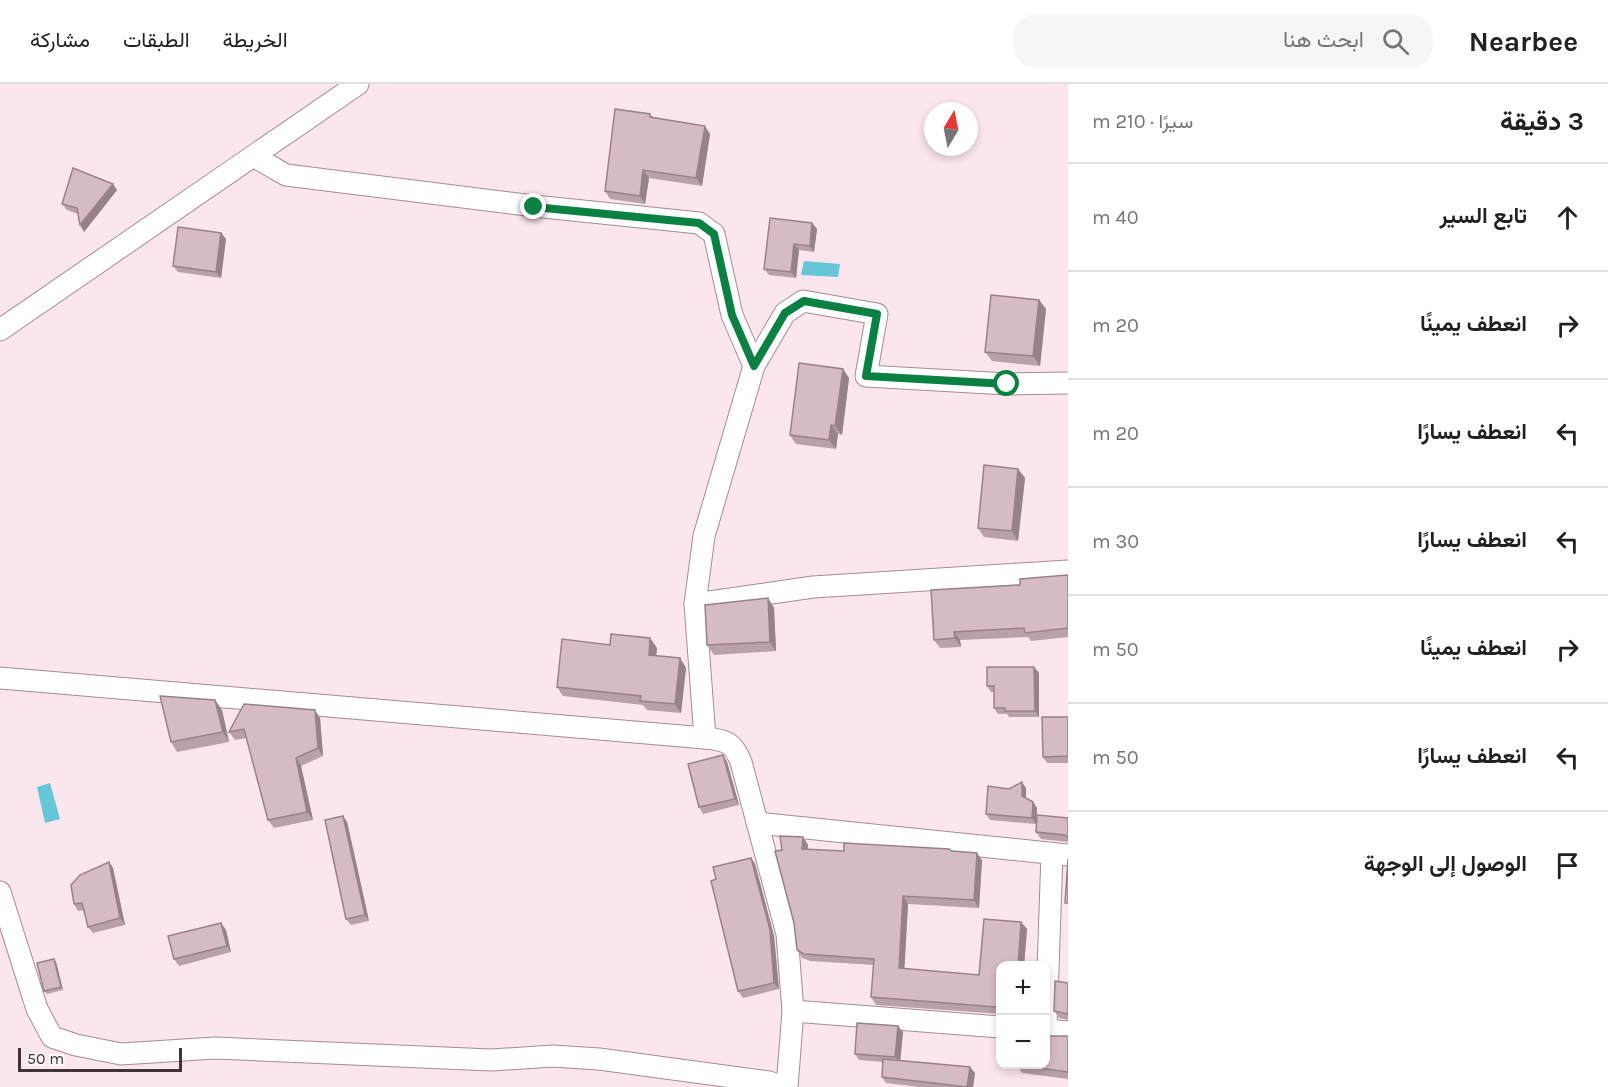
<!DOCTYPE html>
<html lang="ar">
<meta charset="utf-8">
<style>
:root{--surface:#fff;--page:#f6f6f6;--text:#202124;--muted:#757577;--line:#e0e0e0}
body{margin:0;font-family:Karla,Vazirmatn,sans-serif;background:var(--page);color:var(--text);direction:rtl}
.controls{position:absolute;right:18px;bottom:18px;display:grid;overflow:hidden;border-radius:12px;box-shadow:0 3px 9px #0003}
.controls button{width:54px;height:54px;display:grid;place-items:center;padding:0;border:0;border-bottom:2px solid var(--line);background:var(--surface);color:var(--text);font:30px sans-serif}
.compass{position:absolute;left:924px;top:18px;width:54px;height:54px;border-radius:50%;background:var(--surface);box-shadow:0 3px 9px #0003;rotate:10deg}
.scale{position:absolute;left:18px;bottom:15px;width:164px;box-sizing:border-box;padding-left:6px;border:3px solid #3f3438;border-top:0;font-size:16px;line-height:21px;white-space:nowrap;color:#3f3438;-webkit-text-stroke:4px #fef8fa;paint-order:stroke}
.stop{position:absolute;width:18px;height:18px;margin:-14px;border:4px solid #0b8043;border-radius:50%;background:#fff}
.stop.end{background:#0b8043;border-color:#fff;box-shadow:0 2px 6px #0008}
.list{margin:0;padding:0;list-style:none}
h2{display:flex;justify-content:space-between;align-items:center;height:78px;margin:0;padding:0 24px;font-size:26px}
h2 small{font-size:20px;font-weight:400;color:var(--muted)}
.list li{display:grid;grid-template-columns:39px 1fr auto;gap:18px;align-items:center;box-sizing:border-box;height:108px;padding:0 24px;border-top:2px solid var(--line)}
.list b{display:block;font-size:22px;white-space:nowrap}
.list em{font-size:20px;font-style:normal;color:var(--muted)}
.icon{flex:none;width:33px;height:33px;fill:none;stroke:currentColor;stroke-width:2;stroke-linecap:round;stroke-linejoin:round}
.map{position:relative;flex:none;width:1068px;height:1003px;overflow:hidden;direction:ltr}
header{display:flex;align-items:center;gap:36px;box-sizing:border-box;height:84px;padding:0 30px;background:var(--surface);border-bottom:2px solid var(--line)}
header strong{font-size:28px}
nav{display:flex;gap:33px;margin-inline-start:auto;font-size:21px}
.search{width:420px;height:54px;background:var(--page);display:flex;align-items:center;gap:15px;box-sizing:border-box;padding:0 21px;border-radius:24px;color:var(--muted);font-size:22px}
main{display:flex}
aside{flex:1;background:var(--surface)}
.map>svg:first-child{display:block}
.water{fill:#64c6d6}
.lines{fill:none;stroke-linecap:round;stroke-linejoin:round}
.minor-casing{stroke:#a58b94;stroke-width:23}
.minor{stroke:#fff;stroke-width:21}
.wall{fill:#b8a1a9}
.shaded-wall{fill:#968389}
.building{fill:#d6bbc4;stroke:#968389;stroke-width:1.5}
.route{stroke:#0b8043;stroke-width:8}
</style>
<header>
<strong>Nearbee</strong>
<div class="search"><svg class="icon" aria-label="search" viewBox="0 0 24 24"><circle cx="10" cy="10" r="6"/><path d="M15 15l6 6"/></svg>ابحث هنا</div>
<nav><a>الخريطة</a><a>الطبقات</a><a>مشاركة</a></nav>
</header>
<main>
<aside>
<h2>3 دقيقة<small>سيرًا · 210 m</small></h2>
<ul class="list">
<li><svg class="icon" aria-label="ahead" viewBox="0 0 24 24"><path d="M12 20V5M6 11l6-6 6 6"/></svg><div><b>تابع السير</b></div><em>40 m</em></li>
<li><svg class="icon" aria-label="right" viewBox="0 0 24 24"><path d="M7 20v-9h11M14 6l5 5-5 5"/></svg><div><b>انعطف يمينًا</b></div><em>20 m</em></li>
<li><svg class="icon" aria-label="left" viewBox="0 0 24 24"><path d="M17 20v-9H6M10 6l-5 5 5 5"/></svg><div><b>انعطف يسارًا</b></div><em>20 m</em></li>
<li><svg class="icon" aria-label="left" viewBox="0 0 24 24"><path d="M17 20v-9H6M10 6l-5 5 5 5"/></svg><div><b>انعطف يسارًا</b></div><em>30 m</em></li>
<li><svg class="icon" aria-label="right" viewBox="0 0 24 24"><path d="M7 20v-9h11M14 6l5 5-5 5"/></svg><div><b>انعطف يمينًا</b></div><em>50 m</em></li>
<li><svg class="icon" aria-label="left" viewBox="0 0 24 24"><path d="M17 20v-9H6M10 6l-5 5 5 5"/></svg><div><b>انعطف يسارًا</b></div><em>50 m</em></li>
<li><svg class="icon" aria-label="arrive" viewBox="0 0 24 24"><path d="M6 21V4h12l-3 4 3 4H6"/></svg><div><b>الوصول إلى الوجهة</b></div></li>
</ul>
</aside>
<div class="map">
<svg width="1068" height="1003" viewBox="0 0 1068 1003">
<rect width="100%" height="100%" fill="#fce6ed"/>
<g class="water">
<path d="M804,177L840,180L838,193L801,191Z"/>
<path d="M50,699L60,735L45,739L37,703Z"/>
</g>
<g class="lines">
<g class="minor-casing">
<g id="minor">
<path d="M253,72L286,91L534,122L699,139L714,150L732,231L754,282"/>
<path d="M0,246L358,0"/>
<path d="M695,520L704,452L754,282L785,229L803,217L877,230L866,292L1007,300L1068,299"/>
<path d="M0,594L705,654C726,656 733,658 741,678L787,850L793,927L787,1003"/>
<path d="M705,654L695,520L813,503L1068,487"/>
<path d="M757,739L1068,771"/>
<path d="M0,808L37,925L52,953L76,961L121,970L215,964L491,976L553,972L599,975L769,998L783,1003"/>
<path d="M793,927L1000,943"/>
<path d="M1046,942L1052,770"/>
<path d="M1046,946L1068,948"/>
</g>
</g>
<use href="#minor" class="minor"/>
</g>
<g class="wall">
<path d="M650,30L653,33L710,50L702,102L649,94L645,120L610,115L605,107Z"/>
<path d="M117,106L84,148L78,130L67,126L62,120Z"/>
<path d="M812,139L817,145L814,168L799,166L796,194L769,191L764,185Z"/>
<path d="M221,149L226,155L221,194L178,188L173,182Z"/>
<path d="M1039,216L1046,225L1040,282L992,277L985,268Z"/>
<path d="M843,285L849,294L842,351L838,350L836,365L796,360L790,351Z"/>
<path d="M1018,385L1025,394L1018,457L984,453L978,444Z"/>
<path d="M1068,491V553L1031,557L1028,553L960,556L961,563L940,564L934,556L1020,501Z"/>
<path d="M768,514L774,524L776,567L714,571L707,561Z"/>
<path d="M610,561L657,564L656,572L680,574L686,584L681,629L647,626L643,621L563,612L557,603Z"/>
<path d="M1034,583L1039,589V633H1009L1007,630H998L994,624V608H991L987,602Z"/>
<path d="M215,616L222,626L229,658L177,668L171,658Z"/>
<path d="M244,620L320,634L323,672L301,682L313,736L274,744L268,736L247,654L235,656L229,648Z"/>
<path d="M1068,633V679H1047L1043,673Z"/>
<path d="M723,671L727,678L739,721L703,730L699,723Z"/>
<path d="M1026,704V714L1033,718L1037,724L1036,740L990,736L986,730L1009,705Z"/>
<path d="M343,732L347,738L369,837L351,841L346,835Z"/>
<path d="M1068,734V758L1041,755L1036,748Z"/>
<path d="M803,753L808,761L807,765L844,767H952L982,776L979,824L908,820L904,885L979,891L1021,838L1027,845L1024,882H1000V930L876,921L871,913L874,881L810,877L802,874L797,866L794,839L782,766Z"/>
<path d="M751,774L755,780L774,852L779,905L743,914L738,907L716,795Z"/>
<path d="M109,778L113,784L125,841L93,849L88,843L84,826L78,827L74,820Z"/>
<path d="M226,846L231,868L179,882L174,875Z"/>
<path d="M56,878L63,906L47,910L44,907Z"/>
<path d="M1068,899V936L1059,934L1054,927Z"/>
<path d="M903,948L900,976L975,989L973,1003H919L886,999L882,993L883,978L859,976L855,970Z"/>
<path d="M1068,952V995L1022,989L1017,981Z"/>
</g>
<g class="shaded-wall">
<path d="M705,42L710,50L702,102L696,94Z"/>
<path d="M643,86L649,94L645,120L640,112Z"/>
<path d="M113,100L117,106L84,148L80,141Z"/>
<path d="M812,139L817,145L814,168L810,162Z"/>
<path d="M221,149L226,155L221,194L216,188Z"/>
<path d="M794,160L799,166L796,194L791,188Z"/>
<path d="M1039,216L1046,225L1040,282L1033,272Z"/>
<path d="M843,285L849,294L842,351L835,342Z"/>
<path d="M831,341L838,350L836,365L829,356Z"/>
<path d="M1018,385L1025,394L1018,457L1012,447Z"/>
<path d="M768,514L774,524L776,567L770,558Z"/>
<path d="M954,548L960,556L961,563L955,554Z"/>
<path d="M650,554L657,564L655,581L649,571Z"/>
<path d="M680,574L686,584L681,629L675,620Z"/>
<path d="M1034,583L1039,589V633L1035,627Z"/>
<path d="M215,616L222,626L229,658L223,648Z"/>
<path d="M315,626L320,634L323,672L318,664Z"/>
<path d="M723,671L727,678L739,721L735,715Z"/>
<path d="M296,674L301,682L313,736L307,728Z"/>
<path d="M1022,698L1026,704V718L1022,712Z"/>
<path d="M1033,718L1037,724L1036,740L1032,734Z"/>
<path d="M343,732L347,738L369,837L365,831Z"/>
<path d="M803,753L808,761L807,772L802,765Z"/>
<path d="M977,769L982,776L979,824L974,816Z"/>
<path d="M751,774L755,780L774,852L779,905L774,899Z"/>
<path d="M109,778L113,784L125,841L120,834Z"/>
<path d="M903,812L908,820L904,892L899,884Z"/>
<path d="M1021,838L1027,845L1024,882H1018Z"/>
<path d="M221,839L226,846L231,868L227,862Z"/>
<path d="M54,875L56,878L63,906L61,903Z"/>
<path d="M898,942L903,948L900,980L895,973Z"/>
<path d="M970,983L975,989L973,1003H968Z"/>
</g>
<g class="building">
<path d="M615,25L650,30V33L705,42L696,94L643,86L640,112L605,107Z"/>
<path d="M73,84L113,100L80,141L77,124L62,120Z"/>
<path d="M770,134L812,139L810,162L794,160L791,188L764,185Z"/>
<path d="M178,143L221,149L216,188L173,182Z"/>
<path d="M991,211L1039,216L1033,272L985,268Z"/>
<path d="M799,279L843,285L835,342L831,341L829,356L790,351Z"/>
<path d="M984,381L1018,385L1012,447L978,444Z"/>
<path d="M1068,491V544L1025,549L1024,544L954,548L955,554L934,556L931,506L1020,501V495Z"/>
<path d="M768,514L770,558L707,561L705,521Z"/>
<path d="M611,550L650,554L649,571L680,574L675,620L640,617L641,612L557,603L562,555L610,561Z"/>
<path d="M987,583H1034L1035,627H1005V624H994V602H987Z"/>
<path d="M160,612L215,616L223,648L171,658Z"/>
<path d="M244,620L315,626L318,664L296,674L307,728L268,736L244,645L229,648Z"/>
<path d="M1042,633H1068V672L1043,673Z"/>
<path d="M723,671L735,715L699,723L688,680Z"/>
<path d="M1022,698V712L1033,718L1032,734L986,730L988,702L1009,705Z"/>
<path d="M1037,731L1068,734V754L1065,751L1036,748Z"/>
<path d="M343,732L365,831L346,835L325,736Z"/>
<path d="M780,752L803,753L802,765L844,767V759L949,765L952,767L977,769L974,816L903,812L899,884L979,891L984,835L1021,838L1018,882H1000V925L996,923L871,913L874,875L804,870L797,866L794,839L775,767L782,766Z"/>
<path d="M751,774L770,846L774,899L738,907L711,797L716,795L713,783Z"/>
<path d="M1068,775V819H1065Z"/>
<path d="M109,778L120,834L88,843L82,819L74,820L71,801L80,791Z"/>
<path d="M221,839L227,862L174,875L168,852Z"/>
<path d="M54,875L61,903L44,907L37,879Z"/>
<path d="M1055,897L1068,899V930L1054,927Z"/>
<path d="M857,939L898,942L895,973L855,970Z"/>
<path d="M1046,952H1068V988L1017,981H1046Z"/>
<path d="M883,975L970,983L967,1003L882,993Z"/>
</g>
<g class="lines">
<path class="route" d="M534,123L699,139L714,150L732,231L754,282L785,229L804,217L877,230L866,292L1007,300"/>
</g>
</svg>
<div class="controls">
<button>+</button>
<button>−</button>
</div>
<svg class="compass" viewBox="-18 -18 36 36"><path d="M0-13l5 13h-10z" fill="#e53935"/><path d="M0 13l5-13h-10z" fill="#757577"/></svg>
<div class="scale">50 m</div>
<div class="stop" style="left:1007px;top:300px"></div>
<div class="stop end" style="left:534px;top:123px"></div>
</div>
</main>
